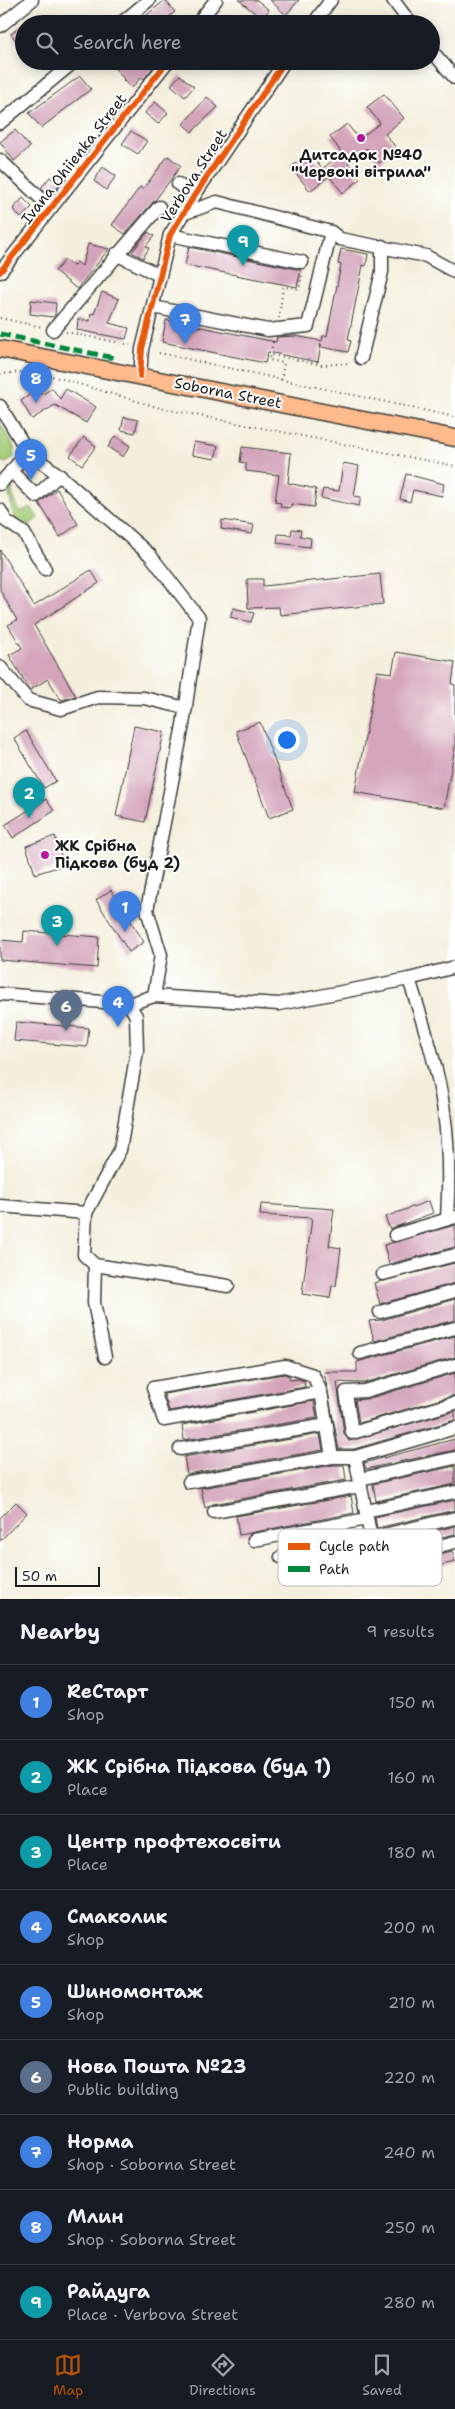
<!DOCTYPE html>
<meta charset="utf-8">
<style>
:root{--surface:#171b24;--page:#20242c;--text:#f1f3f6;--muted:#9ea1a6;--line:#363941;--accent:#b45309}
body{margin:0;font-family:"Shantell Sans",sans-serif;background:var(--page);color:var(--text)}
.scale{position:absolute;left:15px;bottom:12px;width:85px;box-sizing:border-box;padding-left:5px;border:2px solid #1c1c1c;border-top:0;font-size:14px;line-height:18px;white-space:nowrap;color:#1c1c1c;-webkit-text-stroke:4px #fff;paint-order:stroke}
.you{position:absolute;left:286px;top:739px;width:18px;height:18px;margin:-12px;border:4px solid #fff;border-radius:50%;background:#1a73e8;box-shadow:0 0 0 8px #1a73e833}
.badge{display:grid;place-items:center;width:32px;height:32px;border-radius:50%;background:var(--accent);color:#fff;font-size:16px;font-weight:700}
.pin{position:absolute;translate:-50% -41px;filter:drop-shadow(0 1px 2px #0008)}
.pin::after{content:'';position:absolute;top:26px;width:18px;height:15px;background:inherit;clip-path:polygon(0 0,100% 0,50% 100%)}
.list{margin:0;padding:0;list-style:none}
h2{display:flex;justify-content:space-between;align-items:center;height:65px;margin:0;padding:0 20px;font-size:21px}
h2 small{font-size:16px;font-weight:400;color:var(--muted)}
.list li{display:grid;grid-template-columns:32px 1fr auto;gap:15px;align-items:center;box-sizing:border-box;height:75px;padding:0 20px;border-top:1px solid var(--line)}
.list b{display:block;font-size:19px;white-space:nowrap}
.list p{margin:0;font-size:16px;white-space:nowrap;color:var(--muted)}
.list em{font-size:16px;font-style:normal;color:var(--muted)}
.icon{flex:none;width:28px;height:28px;fill:none;stroke:currentColor;stroke-width:2;stroke-linecap:round;stroke-linejoin:round}
.map{position:relative;flex:none;width:455px;height:1599px;overflow:hidden}
.search{position:absolute;background:var(--surface);box-shadow:0 2px 12px #0003;left:15px;right:15px;top:15px;height:55px;display:flex;align-items:center;gap:12px;box-sizing:border-box;padding:0 18px;border-radius:28px;color:var(--muted);font-size:19px}
.sheet{height:740px;background:var(--surface)}
nav{display:flex;justify-content:space-around;align-items:center;box-sizing:border-box;height:70px;border-top:1px solid var(--line);background:var(--surface);font-size:14px;color:var(--muted)}
nav a{display:grid;justify-items:center;gap:2px}
nav .on{color:var(--accent)}
.map>svg:first-child{display:block}
.green{fill:#a6cd78;stroke:#61744a}
.building{fill:#d4a4bb}
.lines{fill:none;stroke-linecap:round;stroke-linejoin:round}
.minor-casing{stroke:#3c3c39;stroke-width:15}
.major-casing{stroke:#3c3c39;stroke-width:19}
.path{stroke:#3c3c39;stroke-width:2;stroke-dasharray:1 4;stroke-linecap:butt}
.minor{stroke:#fff;stroke-width:12}
.major{stroke:#fcba8d;stroke-width:16}
.quiet{stroke:#00873e;stroke-width:5;stroke-dasharray:10 5;stroke-linecap:butt}
.cycleway-casing{stroke:#fff;stroke-width:9}
.cycleway{stroke:#e8590c;stroke-width:6}
.poi-dot{fill:#b5179e;stroke:#fff;stroke-width:2}
.labels{text-anchor:middle;stroke-width:4;stroke-linejoin:round;paint-order:stroke}
.poi-label{font-size:15px;font-weight:bold;fill:#1c1c1c;stroke:#fff}
.street-label{font-size:15px;fill:#1c1c1c;stroke:#fff}
.key{fill:#fff;stroke:#bbb;stroke-width:1}
.key-label{font-size:14px;fill:#1c1c1c}
</style>
<div class="map">
<svg width="455" height="1599" viewBox="0 0 455 1599">
<rect width="100%" height="100%" fill="#fff"/>
<filter id="ink" filterUnits="userSpaceOnUse"><feTurbulence type="fractalNoise" baseFrequency=".02" numOctaves="2"/><feDisplacementMap in="SourceGraphic" scale="10" xChannelSelector="R" yChannelSelector="G"/><feConvolveMatrix kernelMatrix="1 2 1 2 8 2 1 2 1" color-interpolation-filters="sRGB"/></filter>
<filter id="wash" filterUnits="userSpaceOnUse"><feTurbulence type="fractalNoise" baseFrequency=".0096" numOctaves="4" result="noise"/><feDisplacementMap in="SourceGraphic" scale="20" xChannelSelector="R" yChannelSelector="G"/><feGaussianBlur stdDeviation="1.12" result="paint"/><feColorMatrix in="noise" values="0 0 0 0 0 0 0 0 0 0 0 0 0 0 0 0 0 1.4 0 .05"/><feComposite in="paint" operator="in"/></filter>
<g filter="url(#wash)">
<rect width="100%" height="100%" fill="#f4efdd"/>
<g class="green">
<path d="M0,423L14,447L13,458L6,463L0,461Z"/>
<path d="M13,480L12,494L20,512L31,507L38,518L29,525L16,523L7,487L9,481Z"/>
</g>
<g id="blocks">
<g class="building">
<path d="M165,0L175,12L160,24H136Z"/>
<path d="M239,0H257L269,10L262,19Z"/>
<path d="M270,0H299L286,15Z"/>
<path d="M24,23V50L11,34Z"/>
<path d="M109,61H142L152,69L144,79L141,77L132,88L123,80L124,79Z"/>
<path d="M180,75L194,87L185,97L171,85Z"/>
<path d="M80,76L91,89L41,128L29,113Z"/>
<path d="M384,94L404,118L385,134L397,149L379,163L367,148L348,163L360,179L343,193L329,176L310,191L291,167L309,153L322,169L342,153L330,137L347,124L359,139L380,123L367,107Z"/>
<path d="M207,97L218,107L192,132L183,124Z"/>
<path d="M155,102L168,113L158,124L145,113Z"/>
<path d="M15,130L30,147L14,161L0,142Z"/>
<path d="M131,131L147,141L138,154L122,144Z"/>
<path d="M168,156L181,166L156,199L125,234L112,225L140,187L143,189Z"/>
<path d="M103,167L116,176L106,190L94,181Z"/>
<path d="M61,174L65,177L50,196L41,188L50,177L54,181Z"/>
<path d="M23,198L32,207L21,218L13,209Z"/>
<path d="M148,232L154,236L146,246L149,248L143,258L132,252Z"/>
<path d="M88,244L109,249L77,289L55,271L65,260L73,266L77,262L82,266Z"/>
<path d="M189,247L301,270L297,287L185,265Z"/>
<path d="M341,249L368,254L366,266L363,265L348,340L351,341L348,352L321,347V344L318,362L268,352L265,363L162,342L166,320L276,342L277,337L295,336L322,341L323,336H327L341,265L338,264Z"/>
<path d="M102,292L119,299L109,323L129,328L126,339L77,330L78,319L90,321L91,313L94,314Z"/>
<path d="M31,300L56,303L55,315L53,317L30,314Z"/>
<path d="M52,388L60,399L66,389L96,407L86,423L55,405L32,419L21,401L38,389L42,395Z"/>
<path d="M124,417L138,420L135,433L121,430Z"/>
<path d="M115,436L130,446L123,457L108,447Z"/>
<path d="M84,437L96,446L82,465L70,456Z"/>
<path d="M194,442L218,446L215,459L192,455Z"/>
<path d="M242,447L291,453L288,483L316,489L314,507L291,504V508L280,507L281,503L275,502L279,475L246,471V463L240,462Z"/>
<path d="M343,463L359,466L354,496L361,497L359,506L321,498L323,489L339,491Z"/>
<path d="M406,474L444,484L442,496L413,490L410,502L400,499Z"/>
<path d="M57,489L78,524L60,537L39,503Z"/>
<path d="M222,520L254,525L252,534L221,529Z"/>
<path d="M292,529L301,530L300,536L311,538L310,547L277,543L278,534L291,535Z"/>
<path d="M0,550L34,606L91,570L99,583L34,625L76,696L61,700L48,679L30,690L9,655L22,648L8,625L17,620L0,590Z"/>
<path d="M380,574L383,604L280,615L279,607L248,608L247,579H263V586Z"/>
<path d="M233,608L254,613L251,622L230,617Z"/>
<path d="M396,652L455,662L452,684L455,685V747L444,808L355,792L377,671L392,673Z"/>
<path d="M260,722L293,809L269,818L236,731Z"/>
<path d="M134,726L164,732L145,822L116,816Z"/>
<path d="M26,731L56,781L44,788L14,738Z"/>
<path d="M46,799L54,811L13,838L5,825Z"/>
<path d="M55,836L64,865L35,874L26,846Z"/>
<path d="M111,890L144,942L129,952L96,900Z"/>
<path d="M24,931L99,937L97,968L0,960V940L23,942Z"/>
<path d="M16,1022L89,1028L87,1047L14,1041Z"/>
<path d="M429,1201L433,1213L390,1229L385,1217Z"/>
<path d="M261,1204L334,1209L329,1246L341,1248L336,1286H332L330,1298L302,1294L312,1218L260,1215Z"/>
<path d="M455,1225V1247L389,1264L384,1245Z"/>
<path d="M455,1263V1283L380,1304L374,1283Z"/>
<path d="M455,1299V1320L374,1341L369,1321L382,1320Z"/>
<path d="M455,1336V1357L364,1383L337,1382L344,1434L349,1441L455,1411V1420L354,1449H339L324,1372H357V1362Z"/>
<path d="M455,1373V1395L359,1423L355,1400L367,1399Z"/>
<path d="M284,1374L289,1376L290,1380L298,1379L304,1381L305,1387L169,1411L164,1394Z"/>
<path d="M314,1401L317,1418L184,1440L182,1425Z"/>
<path d="M320,1434L323,1450L187,1474L184,1457Z"/>
<path d="M455,1439V1450L366,1469L364,1463Z"/>
<path d="M333,1465H344L346,1480L213,1504L205,1508L201,1488Z"/>
<path d="M455,1466V1484L376,1501L373,1484Z"/>
<path d="M351,1496L354,1513L239,1535L236,1516Z"/>
<path d="M455,1500V1510L377,1528L375,1517Z"/>
<path d="M16,1502L27,1513L0,1541V1518Z"/>
<path d="M455,1526V1534L392,1549L391,1542Z"/>
<path d="M452,1551L455,1562L392,1576L390,1567Z"/>
</g>
</g>
</g>
<g filter="url(#ink)">
<use href="#blocks" fill-opacity="0" stroke="#3c3c39" stroke-width="1"/>
<g class="lines">
<g class="minor-casing">
<g id="minor">
<path d="M393,0L411,24"/>
<path d="M120,24L149,0"/>
<path d="M197,24L216,0"/>
<path d="M313,24L331,0"/>
<path d="M0,26L32,0"/>
<path d="M431,50L455,78"/>
<path d="M0,123L75,61"/>
<path d="M0,160L51,208"/>
<path d="M178,184L194,196"/>
<path d="M182,214L217,202L331,232L340,239L426,256L455,272"/>
<path d="M170,235L302,262"/>
<path d="M116,254L159,275"/>
<path d="M0,272L168,61"/>
<path d="M153,307L268,330L308,326L331,232"/>
<path d="M53,330L159,207"/>
<path d="M361,358L382,272V246"/>
<path d="M140,376L142,349L170,235L194,196L285,61"/>
<path d="M0,406L28,452L59,475L150,555L199,618L183,725L147,910L161,955L154,996"/>
<path d="M11,471L36,496L59,475"/>
<path d="M0,484L28,452"/>
<path d="M0,510L6,521L24,533L45,569"/>
<path d="M0,667L28,700L61,709L98,697L144,698L186,708"/>
<path d="M409,979C423,1023 438,1067 444,1112C449,1147 449,1184 447,1219"/>
<path d="M0,994L129,1004L154,996L279,1004L409,979L455,967"/>
<path d="M129,1004L136,1016L137,1051L120,1150L86,1213L84,1255L95,1265L228,1286"/>
<path d="M0,1206L86,1213"/>
<path d="M395,1235L455,1217"/>
<path d="M95,1265L94,1303L105,1357"/>
<path d="M383,1274L455,1255"/>
<path d="M380,1312L455,1291"/>
<path d="M360,1353L455,1328"/>
<path d="M455,1365L365,1391L346,1392L352,1433L455,1403"/>
<path d="M180,1449L327,1425"/>
<path d="M332,1457H355L371,1538"/>
<path d="M355,1457L455,1428"/>
<path d="M360,1479L455,1458"/>
<path d="M189,1482L332,1457L321,1392L313,1375L285,1366L153,1388L164,1420L321,1392"/>
<path d="M366,1511L455,1492"/>
<path d="M214,1512L361,1486"/>
<path d="M254,1540L367,1519"/>
<path d="M281,1557L371,1540V1538L455,1518"/>
<path d="M380,1561L455,1542"/>
</g>
</g>
<g class="major-casing">
<path id="major" d="M0,349L455,438"/>
</g>
<g class="path">
<path d="M0,318L42,327"/>
<path d="M279,318L283,287L299,289L302,274"/>
<path d="M66,332L130,345"/>
<path d="M273,342L269,360L284,363L281,380"/>
<path d="M159,353L455,417"/>
<path d="M272,355L322,365L351,363"/>
<path d="M38,372L160,408L455,466"/>
<path d="M0,374L34,371"/>
</g>
<use href="#minor" class="minor"/>
<use href="#major" class="major"/>
<path class="quiet" d="M0,334L114,358"/>
<g class="cycleway-casing">
<g id="cycleway">
<path d="M0,272L168,61"/>
<path d="M140,376L142,349L170,235L194,196L285,61"/>
</g>
</g>
<use href="#cycleway" class="cycleway"/>
</g>
</g>
<g class="poi-dot">
<circle cx="361" cy="138" r="5"/>
<circle cx="45" cy="855" r="5"/>
</g>
<g class="labels">
<g class="poi-label">
<text x="361" y="160">Дитсадок №40<tspan x="361" dy="17">"Червоні вітрила"</tspan></text>
<text x="55" y="851" text-anchor="start">ЖК Срібна<tspan x="55" dy="17">Підкова (буд 2)</tspan></text>
</g>
<g class="street-label">
<text transform="translate(74 159) rotate(-52)" y="5">Ivana Ohiienka Street</text>
<text transform="translate(194 176) rotate(-57)" y="5">Verbova Street</text>
<text transform="translate(228 393) rotate(11)" y="5">Soborna Street</text>
</g>
</g>
<rect x="278" y="1529" width="164" height="57" rx="8" class="key"/>
<rect x="288" y="1543" width="22" height="7" fill="#e8590c"/>
<rect x="288" y="1566" width="22" height="6" fill="#00873e"/>
<g class="key-label">
<text x="319" y="1551">Cycle path</text>
<text x="319" y="1574">Path</text>
</g>
</svg>
<div class="scale">50 m</div>
<div class="you"></div>
<div class="pin badge" style="left:125px;top:932px;background:#3f7fe0">1</div>
<div class="pin badge" style="left:29px;top:818px;background:#0f9aa8">2</div>
<div class="pin badge" style="left:57px;top:946px;background:#0f9aa8">3</div>
<div class="pin badge" style="left:118px;top:1027px;background:#3f7fe0">4</div>
<div class="pin badge" style="left:31px;top:480px;background:#3f7fe0">5</div>
<div class="pin badge" style="left:66px;top:1031px;background:#5c6f8a">6</div>
<div class="pin badge" style="left:185px;top:344px;background:#3f7fe0">7</div>
<div class="pin badge" style="left:36px;top:403px;background:#3f7fe0">8</div>
<div class="pin badge" style="left:243px;top:266px;background:#0f9aa8">9</div>
<div class="search"><svg class="icon" aria-label="search" viewBox="0 0 24 24"><circle cx="10" cy="10" r="6"/><path d="M15 15l6 6"/></svg>Search here</div>
</div>
<section class="sheet">
<h2>Nearby<small>9 results</small></h2>
<ul class="list">
<li><span class="badge" style="background:#3f7fe0">1</span><div><b>ReСтарт</b><p>Shop</p></div><em>150 m</em></li>
<li><span class="badge" style="background:#0f9aa8">2</span><div><b>ЖК Срібна Підкова (буд 1)</b><p>Place</p></div><em>160 m</em></li>
<li><span class="badge" style="background:#0f9aa8">3</span><div><b>Центр профтехосвіти</b><p>Place</p></div><em>180 m</em></li>
<li><span class="badge" style="background:#3f7fe0">4</span><div><b>Смаколик</b><p>Shop</p></div><em>200 m</em></li>
<li><span class="badge" style="background:#3f7fe0">5</span><div><b>Шиномонтаж</b><p>Shop</p></div><em>210 m</em></li>
<li><span class="badge" style="background:#5c6f8a">6</span><div><b>Нова Пошта №23</b><p>Public building</p></div><em>220 m</em></li>
<li><span class="badge" style="background:#3f7fe0">7</span><div><b>Норма</b><p>Shop · Soborna Street</p></div><em>240 m</em></li>
<li><span class="badge" style="background:#3f7fe0">8</span><div><b>Млин</b><p>Shop · Soborna Street</p></div><em>250 m</em></li>
<li><span class="badge" style="background:#0f9aa8">9</span><div><b>Райдуга</b><p>Place · Verbova Street</p></div><em>280 m</em></li>
</ul>
</section>
<nav>
<a class="on"><svg class="icon" aria-label="map" viewBox="0 0 24 24"><path d="M3 6l6-2 6 2 6-2v14l-6 2-6-2-6 2zM9 4v14M15 6v14"/></svg>Map</a>
<a><svg class="icon" aria-label="directions" viewBox="0 0 24 24"><path d="M12 3l9 9-9 9-9-9zM9 14v-3h6M13 9l2 2-2 2"/></svg>Directions</a>
<a><svg class="icon" aria-label="saved" viewBox="0 0 24 24"><path d="M7 4h10v16l-5-4-5 4z"/></svg>Saved</a>
</nav>
